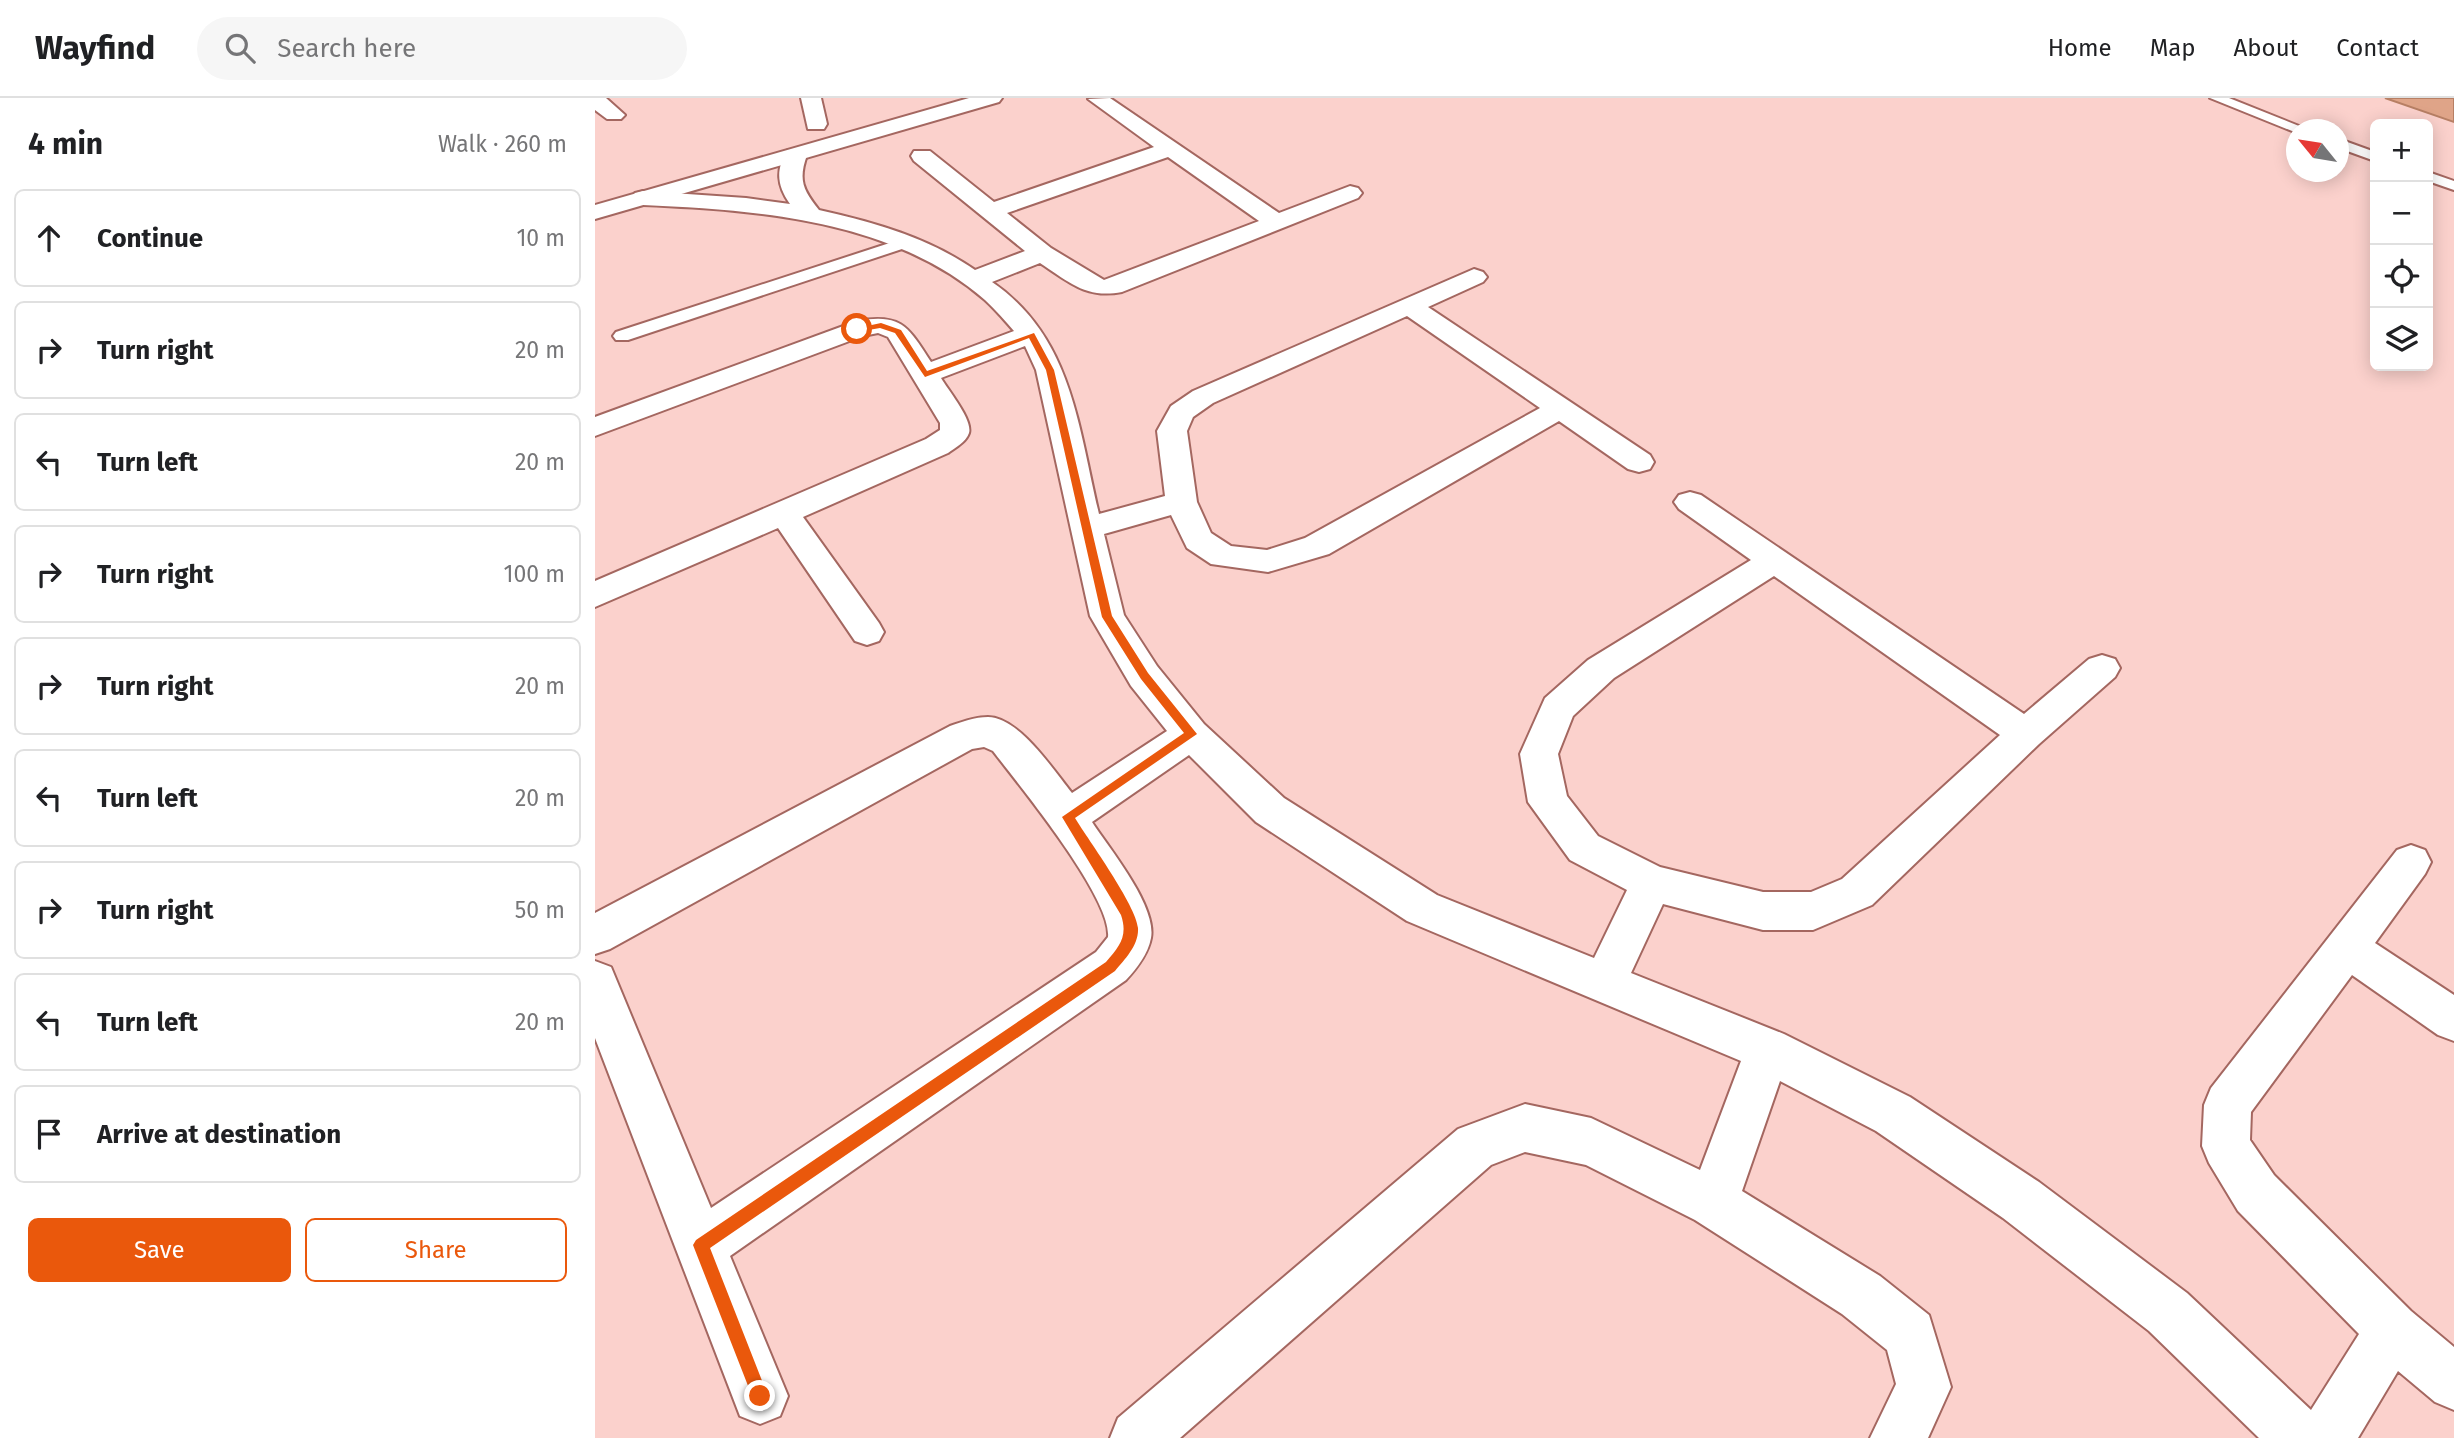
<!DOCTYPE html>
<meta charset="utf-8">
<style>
:root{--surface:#fff;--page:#f6f6f6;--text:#202124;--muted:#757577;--line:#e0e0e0;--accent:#ea580c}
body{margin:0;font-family:"Fira Sans",sans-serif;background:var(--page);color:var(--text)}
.controls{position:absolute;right:21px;top:21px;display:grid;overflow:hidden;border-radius:10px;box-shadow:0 4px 18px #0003}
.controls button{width:63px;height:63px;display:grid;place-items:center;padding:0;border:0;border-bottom:2px solid var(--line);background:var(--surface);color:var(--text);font:35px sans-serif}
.compass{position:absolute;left:1691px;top:21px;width:63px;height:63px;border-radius:50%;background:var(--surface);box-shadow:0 4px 18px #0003;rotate:300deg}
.stop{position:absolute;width:21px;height:21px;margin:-16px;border:5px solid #ea580c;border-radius:50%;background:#fff}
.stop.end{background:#ea580c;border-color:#fff;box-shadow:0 2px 7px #0008}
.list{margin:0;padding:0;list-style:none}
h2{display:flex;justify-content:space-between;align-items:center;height:91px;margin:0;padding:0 28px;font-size:30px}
h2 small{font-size:23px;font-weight:400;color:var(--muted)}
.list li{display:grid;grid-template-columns:46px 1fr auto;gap:21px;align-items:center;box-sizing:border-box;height:98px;margin:0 14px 14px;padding:0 14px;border:2px solid var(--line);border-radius:10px}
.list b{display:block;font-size:26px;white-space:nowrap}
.list em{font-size:23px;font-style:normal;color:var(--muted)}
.actions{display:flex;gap:14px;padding:21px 28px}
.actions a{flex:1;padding:16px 0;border:2px solid var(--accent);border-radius:10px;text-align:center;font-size:24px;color:var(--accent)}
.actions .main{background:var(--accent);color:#fff}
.icon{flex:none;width:38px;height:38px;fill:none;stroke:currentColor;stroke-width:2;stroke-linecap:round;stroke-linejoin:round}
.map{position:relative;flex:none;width:1859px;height:1340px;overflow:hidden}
header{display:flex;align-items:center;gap:42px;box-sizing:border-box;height:98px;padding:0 35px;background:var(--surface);border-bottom:2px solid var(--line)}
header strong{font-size:33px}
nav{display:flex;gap:38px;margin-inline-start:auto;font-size:24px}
.search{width:490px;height:63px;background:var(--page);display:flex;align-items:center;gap:18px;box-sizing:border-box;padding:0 24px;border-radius:38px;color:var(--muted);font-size:26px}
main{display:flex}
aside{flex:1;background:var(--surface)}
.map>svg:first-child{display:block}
.building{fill:#dfa488;stroke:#b77f64;stroke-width:2}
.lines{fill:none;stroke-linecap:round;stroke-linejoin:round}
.service-casing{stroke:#a46760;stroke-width:4}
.minor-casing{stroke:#a46760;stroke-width:4}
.tertiary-casing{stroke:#a46760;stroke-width:4}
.service{fill:#fff;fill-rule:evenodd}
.minor{fill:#fff;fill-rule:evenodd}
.tertiary{fill:#fff;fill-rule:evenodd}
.route{fill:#ea580c}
</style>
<header>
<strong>Wayfind</strong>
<div class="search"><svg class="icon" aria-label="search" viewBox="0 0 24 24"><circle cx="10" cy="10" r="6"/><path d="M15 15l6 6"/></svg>Search here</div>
<nav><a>Home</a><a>Map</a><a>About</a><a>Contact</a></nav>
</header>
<main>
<aside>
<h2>4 min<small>Walk · 260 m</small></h2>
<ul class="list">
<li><svg class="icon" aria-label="ahead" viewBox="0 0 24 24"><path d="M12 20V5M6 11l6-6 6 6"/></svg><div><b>Continue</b></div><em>10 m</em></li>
<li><svg class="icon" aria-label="right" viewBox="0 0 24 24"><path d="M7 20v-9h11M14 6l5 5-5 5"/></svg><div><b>Turn right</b></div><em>20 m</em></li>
<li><svg class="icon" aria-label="left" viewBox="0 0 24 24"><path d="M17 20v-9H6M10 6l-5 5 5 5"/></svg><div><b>Turn left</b></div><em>20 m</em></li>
<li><svg class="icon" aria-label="right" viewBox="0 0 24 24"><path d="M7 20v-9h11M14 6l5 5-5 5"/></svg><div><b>Turn right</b></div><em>100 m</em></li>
<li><svg class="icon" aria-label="right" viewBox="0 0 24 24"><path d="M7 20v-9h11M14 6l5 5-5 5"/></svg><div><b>Turn right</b></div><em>20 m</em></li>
<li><svg class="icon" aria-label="left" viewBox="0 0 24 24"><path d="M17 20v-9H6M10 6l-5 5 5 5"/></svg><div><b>Turn left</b></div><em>20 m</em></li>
<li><svg class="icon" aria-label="right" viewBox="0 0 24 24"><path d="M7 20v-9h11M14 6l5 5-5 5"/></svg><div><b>Turn right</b></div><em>50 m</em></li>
<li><svg class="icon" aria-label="left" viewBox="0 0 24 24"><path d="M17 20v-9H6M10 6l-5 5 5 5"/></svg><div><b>Turn left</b></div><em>20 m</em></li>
<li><svg class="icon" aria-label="arrive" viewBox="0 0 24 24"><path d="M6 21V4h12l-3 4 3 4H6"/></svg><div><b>Arrive at destination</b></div></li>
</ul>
<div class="actions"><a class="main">Save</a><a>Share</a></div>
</aside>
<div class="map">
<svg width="1859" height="1340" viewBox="0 0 1859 1340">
<rect width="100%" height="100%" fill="#fbd1cc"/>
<path class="building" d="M1790,0H1859V24Z"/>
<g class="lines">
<g class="service-casing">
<g id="service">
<path d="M1615,0H1634L1714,32H1702V35Z"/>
<path d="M1744,41L1780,54V63L1744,50Z"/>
<path d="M1833,74L1859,83V92L1833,83Z"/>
<path d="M310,140L318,145L316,148L33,242H21L18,238L21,234Z"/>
</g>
</g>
<g class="minor-casing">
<g id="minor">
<path d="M0,0H11L30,17L26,21H12L0,12Z"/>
<path d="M206,0H226L232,26L229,31H213Z"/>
<path d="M515,0L684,115L755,88L763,90L767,95L763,100L527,194C491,201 474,184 445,165L397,184C477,239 483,328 504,416L570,398L562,333L576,308L598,293L879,171L888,174L892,179L888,184L833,209L1055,357L1059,364L1055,371L1044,374L1033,371L964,323L734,456L673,474L616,466L592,450L576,417L509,436L529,517L562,568L609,626L689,700L842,797L999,860L1032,792L975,762L933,704L925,656L950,600L993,562L1156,462L1084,411L1079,404L1084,397L1095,394L1106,397L1429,616L1494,561L1507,557L1520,561L1525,570L1520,579L1444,646L1277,807L1218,832H1168L1068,806L1036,875L1189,936L1315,999L1444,1084L1592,1195L1716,1312L1764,1236L1643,1113L1614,1065L1607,1048L1609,1007L1616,990L1802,752L1816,747L1830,752L1836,764L1830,776L1780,845L1859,897V943L1843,937L1757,877L1656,1014L1655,1042L1679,1077L1816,1213L1859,1249V1312L1840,1304L1803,1273L1763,1340H1664L1554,1233L1408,1120L1281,1033L1185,983L1147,1093L1285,1178L1334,1217L1356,1289L1333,1340H1275L1301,1286L1292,1252L1247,1216L1100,1122L991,1067L930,1054L896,1067L585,1340H515L523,1320L863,1031L930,1006L996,1020L1105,1072L1146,963L812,823L661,724L594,657L497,724C514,750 562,808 556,840C553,856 542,870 531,882L135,1158L193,1298L185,1318L165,1326L145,1318L0,940V863L16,869L116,1110L501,854L513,839C517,800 424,687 398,653L389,649L377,651L15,851L0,856V815L355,628C366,624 380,619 393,619C424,619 459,673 477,695L572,633L536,588L495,518L441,272L430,248L346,280C353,292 378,322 374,335C371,344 360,350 353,355L208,419L284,525L289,534L284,543L272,547L260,543L183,430L0,509V483L331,341L345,332V325L293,239L283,235L268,238L0,338V319L262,223C307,215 313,229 336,264L419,233C410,223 401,212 390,202C298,122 164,112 48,107L40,105L36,100L40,95L48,93L151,100L195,106C182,88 180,71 193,52H209L212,57C203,82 208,92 224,112C279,124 334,140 380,172L430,153L319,63L316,58L319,53H335L399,104L559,49L493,1ZM573,59L664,123L509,182L456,150L412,115ZM812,218L945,310L710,440L672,452L636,448L616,435L602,404L592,333L598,319L618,305ZM1179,478L1405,637L1247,781L1216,794H1168L1065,769L1003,738L972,698L963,656L978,618L1019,580Z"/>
</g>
</g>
<g class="tertiary-casing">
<path id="tertiary" d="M374,0H407L404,4L0,121V107Z"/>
</g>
<use href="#service" class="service"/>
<use href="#minor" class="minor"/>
<use href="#tertiary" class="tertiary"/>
</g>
<path class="route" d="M286,225L306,232L332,273L439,235L459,272L517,518L553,575L602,636L480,720C494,743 541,807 543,830C544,847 530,861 520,873L115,1150L173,1298L171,1303L165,1306L159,1303L157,1298L98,1147L101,1142L511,864C525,848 533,838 526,817L467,719L589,635L546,581L507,519L451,272L434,240L330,279L300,235L285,230L262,234L258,231Z"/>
</svg>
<div class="controls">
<button>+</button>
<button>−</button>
<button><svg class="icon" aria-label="locate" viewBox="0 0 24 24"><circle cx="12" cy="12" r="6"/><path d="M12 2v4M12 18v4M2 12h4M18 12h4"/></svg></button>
<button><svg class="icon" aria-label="layers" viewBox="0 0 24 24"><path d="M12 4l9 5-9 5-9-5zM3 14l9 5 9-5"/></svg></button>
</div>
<svg class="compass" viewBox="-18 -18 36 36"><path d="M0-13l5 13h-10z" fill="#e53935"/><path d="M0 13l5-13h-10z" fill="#757577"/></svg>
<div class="stop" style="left:262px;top:231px"></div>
<div class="stop end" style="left:165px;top:1298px"></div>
</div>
</main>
